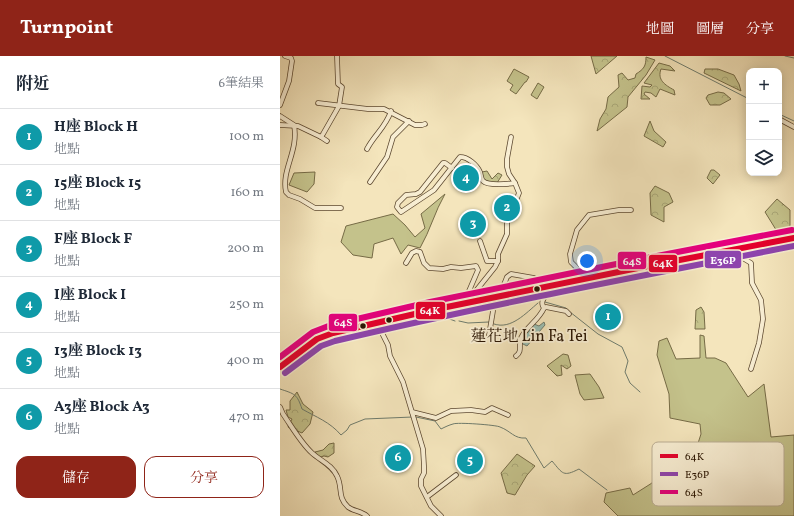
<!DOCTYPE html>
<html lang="zh-TW">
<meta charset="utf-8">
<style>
:root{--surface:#fff;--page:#f6f6f7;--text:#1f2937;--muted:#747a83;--line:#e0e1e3;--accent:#8f2418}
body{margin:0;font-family:Vollkorn,"Noto Serif TC",serif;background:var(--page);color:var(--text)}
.controls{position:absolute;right:12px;top:12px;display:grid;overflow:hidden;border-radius:8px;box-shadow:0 2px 10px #0003}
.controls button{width:36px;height:36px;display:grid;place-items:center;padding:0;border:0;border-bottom:1px solid var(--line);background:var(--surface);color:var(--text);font:20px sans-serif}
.you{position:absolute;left:307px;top:205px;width:14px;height:14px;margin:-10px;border:3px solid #fff;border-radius:50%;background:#1a73e8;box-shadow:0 0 0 6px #1a73e833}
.badge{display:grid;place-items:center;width:26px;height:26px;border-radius:50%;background:var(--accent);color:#fff;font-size:13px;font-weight:700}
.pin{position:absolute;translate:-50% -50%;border:2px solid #fff;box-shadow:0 1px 4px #0006}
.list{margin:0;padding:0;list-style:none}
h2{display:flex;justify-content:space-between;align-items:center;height:52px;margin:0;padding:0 16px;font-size:17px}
h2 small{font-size:13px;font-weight:400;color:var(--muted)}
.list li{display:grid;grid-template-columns:26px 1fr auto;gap:12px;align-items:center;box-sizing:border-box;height:56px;padding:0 16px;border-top:1px solid var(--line)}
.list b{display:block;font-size:15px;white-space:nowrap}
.list p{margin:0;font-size:13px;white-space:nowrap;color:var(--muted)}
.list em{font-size:13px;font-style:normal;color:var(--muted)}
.actions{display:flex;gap:8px;padding:12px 16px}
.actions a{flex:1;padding:9px 0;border:1px solid var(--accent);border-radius:12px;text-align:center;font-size:14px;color:var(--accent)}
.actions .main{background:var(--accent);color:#fff}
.icon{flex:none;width:22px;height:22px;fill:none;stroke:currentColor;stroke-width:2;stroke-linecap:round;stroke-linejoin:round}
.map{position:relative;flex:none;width:514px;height:460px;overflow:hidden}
header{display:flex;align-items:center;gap:24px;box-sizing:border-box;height:56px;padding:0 20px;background:var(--accent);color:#fff}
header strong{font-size:19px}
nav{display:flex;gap:22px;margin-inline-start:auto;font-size:14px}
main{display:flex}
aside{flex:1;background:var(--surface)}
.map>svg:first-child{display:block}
.green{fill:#c4c28b;stroke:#766b46}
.forest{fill:url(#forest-crowns);stroke:#766b46}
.water{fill:#9cbfb4;stroke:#6e7b6c}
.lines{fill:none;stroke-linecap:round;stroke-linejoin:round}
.stream{stroke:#6e7b6c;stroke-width:1}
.minor-casing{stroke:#5c4830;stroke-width:5.5}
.major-casing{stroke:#291401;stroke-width:6}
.minor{stroke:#f8eed3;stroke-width:4}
.major{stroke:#f4e5bc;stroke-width:5}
.bus-1-casing{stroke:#f8eed3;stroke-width:9}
.bus-2-casing{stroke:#f8eed3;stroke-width:9}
.bus-3-casing{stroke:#f8eed3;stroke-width:9}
.bus-1{stroke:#e4002b;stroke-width:6}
.bus-2{stroke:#8e44ad;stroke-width:6}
.bus-3{stroke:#e5007d;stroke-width:6}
.bus-dot{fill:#291401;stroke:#f8eed3;stroke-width:1.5}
.labels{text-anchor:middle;stroke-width:3.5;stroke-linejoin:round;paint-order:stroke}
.quarter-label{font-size:16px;fill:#291401;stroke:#f8eed3}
.key{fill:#f8eed3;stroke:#baad94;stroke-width:1}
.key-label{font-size:11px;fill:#291401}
.line-badge{stroke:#f8eed3;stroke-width:1.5}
.badge-label{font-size:11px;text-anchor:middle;font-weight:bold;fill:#fff}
</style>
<header>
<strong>Turnpoint</strong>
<nav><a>地圖</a><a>圖層</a><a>分享</a></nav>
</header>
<main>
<aside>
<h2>附近<small>6筆結果</small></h2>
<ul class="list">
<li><span class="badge" style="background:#0f9aa8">1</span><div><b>H座 Block H</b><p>地點</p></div><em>100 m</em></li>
<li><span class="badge" style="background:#0f9aa8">2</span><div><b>15座 Block 15</b><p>地點</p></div><em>160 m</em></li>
<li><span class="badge" style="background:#0f9aa8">3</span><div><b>F座 Block F</b><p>地點</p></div><em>200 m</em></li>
<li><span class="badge" style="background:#0f9aa8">4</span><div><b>I座 Block I</b><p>地點</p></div><em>250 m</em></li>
<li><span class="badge" style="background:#0f9aa8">5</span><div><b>13座 Block 13</b><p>地點</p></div><em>400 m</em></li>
<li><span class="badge" style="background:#0f9aa8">6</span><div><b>A3座 Block A3</b><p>地點</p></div><em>470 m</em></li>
</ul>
<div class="actions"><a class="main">儲存</a><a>分享</a></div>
</aside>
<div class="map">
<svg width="514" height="460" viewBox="0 0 514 460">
<defs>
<pattern id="forest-crowns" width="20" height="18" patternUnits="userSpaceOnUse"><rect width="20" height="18" fill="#c4c28b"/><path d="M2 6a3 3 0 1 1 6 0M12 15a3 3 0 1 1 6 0" fill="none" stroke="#a8a676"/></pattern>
</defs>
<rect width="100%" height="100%" fill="#f4e5bc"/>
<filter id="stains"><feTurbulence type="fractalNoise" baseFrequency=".005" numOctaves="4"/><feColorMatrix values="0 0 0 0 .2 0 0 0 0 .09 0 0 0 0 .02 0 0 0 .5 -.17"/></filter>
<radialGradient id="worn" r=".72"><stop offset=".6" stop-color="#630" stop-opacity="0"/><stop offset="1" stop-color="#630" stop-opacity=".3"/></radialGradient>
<g class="green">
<path d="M234,13L249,21L246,26H245L236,38L230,34L233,29L227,25Z"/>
<path d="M258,27L264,31L257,43L251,39Z"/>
<path d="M35,116L34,128L27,136L9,129L14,117Z"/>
<path d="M165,138C155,155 150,175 140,192L128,189L121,198L113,182L94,188L92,202L73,199L61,186L66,170L113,158L125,169L135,181L145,172L141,158Z"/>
<path d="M420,279L424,280L426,302H435L446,307L468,341L484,328L491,381L514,379V460H338L324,446L326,437L350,432L353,439L372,427L385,405L410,412L421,378L420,368L390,362L389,338L377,299L379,285L387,282L396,303L420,302Z"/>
<path d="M310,318L319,331L324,342L304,344L300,338L295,319Z"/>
</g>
<g class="forest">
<path d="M311,0H337L316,18Z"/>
<path d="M366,1L375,4L366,19L348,41L347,51L317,75L320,63L326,53L328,41L339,31L338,19L342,17L348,24L355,22L356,18C364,13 366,10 366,1Z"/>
<path d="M379,7L390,10L395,15L381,13C377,24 385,29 394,34L395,39L380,33L376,41L371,37L365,36L364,38L370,43H361L362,30L370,31L372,29L364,27Z"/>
<path d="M425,13H438L454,19L459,28L461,35L424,17Z"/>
<path d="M438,36L444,37L451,43L440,49H430L426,42L428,39Z"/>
<path d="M370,65L374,75L386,86L383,91L364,80Z"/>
<path d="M431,114H434L440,119L433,128L427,122Z"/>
<path d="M207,115L212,123L218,117L222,119L217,127L209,126L203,123L202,116Z"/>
<path d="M375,130L389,137L393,146L384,151V166L371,159L370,137Z"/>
<path d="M497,143L510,154V174L498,177L485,156Z"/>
<path d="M421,251L424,256L425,273H415L416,254Z"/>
<path d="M283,298L288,299L291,310L287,313L281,309L282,319L277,320L267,310Z"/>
<path d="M17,336L23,348L33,356L30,368L22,377L8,371L12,363L8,361L6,354H10V345Z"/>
<path d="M54,387V397L48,401L44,400L37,402L35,396L43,394L49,388Z"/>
<path d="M237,398L255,410L247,419L235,439L227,437L221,417Z"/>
</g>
<path class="water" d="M264,266L265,269L247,290L241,287L242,282L254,268L259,270Z"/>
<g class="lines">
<g class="stream">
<path d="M385,0L469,43"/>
<path d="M505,0L514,2"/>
<path d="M499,58L514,65"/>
<path d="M265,246L286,252L288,254"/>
<path d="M290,256L318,278L342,291L348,305L345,316L350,327L360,336"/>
<path d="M164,261L175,265"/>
<path d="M179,265L188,267L209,266"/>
<path d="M214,268C231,274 246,257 258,247"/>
<path d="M0,333C15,338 17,338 22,353C36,361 50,366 61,379L67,374L70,369L85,363L133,361"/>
<path d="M136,361L155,365L161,373C165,371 169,369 173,368C177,366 217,369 220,371C231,375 234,383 246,382L264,412L272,405C283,418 283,421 299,413L327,434"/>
</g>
<g class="minor-casing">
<g id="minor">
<path d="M38,47L88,53H104L135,69H142L145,68"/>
<path d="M0,49L9,25L12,5L11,2L5,0"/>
<path d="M0,60L14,69C19,95 1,114 6,136L9,139L20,143L35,152H61"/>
<path d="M499,63L514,71"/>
<path d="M0,69L18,70L41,81L43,78L59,50L62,31L58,28L57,0"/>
<path d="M41,81L47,85"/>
<path d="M87,93C94,79 106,71 111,55"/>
<path d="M172,112L165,107H163L140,136L136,138L126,139L118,147L117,151L121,156L154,134L180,101C188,101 197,109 200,116C201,119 201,123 203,125C208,130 228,128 235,127"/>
<path d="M90,126L107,101L113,81L129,65"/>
<path d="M200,185L207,205H218"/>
<path d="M460,193L461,201L471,207L472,227L481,244L483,263L479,287L471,313"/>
<path d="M126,207L132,197L136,195L140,196L144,207L149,212L163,213L171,211L181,212L196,210L198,214L189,235L188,243"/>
<path d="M308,223L291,206L290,198L297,174L309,159L339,154H351"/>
<path d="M219,241L227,221L231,218L254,222"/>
<path d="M186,247L188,243L191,241L215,211L218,205V198L227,178V167L239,137L235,127L229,118L227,111V103L231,81"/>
<path d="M264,252L266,251L286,255L289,258"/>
<path d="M98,266L101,275L108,289L110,300L123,326L143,393L144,410V417L141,423V430L151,450L161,460"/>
<path d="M209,279L213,255L211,242"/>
<path d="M236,300C243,295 238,289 241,282C246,271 259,264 264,252C258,244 269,239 269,231"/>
<path d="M0,351L3,358C12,371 21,387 32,397C41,405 52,409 57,420C63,432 57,441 68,451C73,455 81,455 87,460"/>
<path d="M132,356L156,362L171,355L191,354L205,356L212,352L228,359"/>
<path d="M147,441L176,419"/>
</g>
</g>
<g class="major-casing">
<path id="major" d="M0,311L37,283L53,277L152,254L358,212L514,182"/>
</g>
<use href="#minor" class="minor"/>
<use href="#major" class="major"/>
<g class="bus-1-casing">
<path id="bus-1" d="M0,311L37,283L53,277L152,254L358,212L514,182"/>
</g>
<g class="bus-2-casing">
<path id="bus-2" d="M5,317L41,290L55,285C207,249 361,220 514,190"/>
</g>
<g class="bus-3-casing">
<path id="bus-3" d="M0,301L33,276L51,269L150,246L356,204L512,174"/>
</g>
<use href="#bus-1" class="bus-1"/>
<use href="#bus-2" class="bus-2"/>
<use href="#bus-3" class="bus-3"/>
</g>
<g class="bus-dot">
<circle cx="257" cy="233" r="3.5"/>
<circle cx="109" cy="264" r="3.5"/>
<circle cx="83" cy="270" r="3.5"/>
</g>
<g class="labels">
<g class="quarter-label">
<text x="249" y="285">蓮花地 Lin Fa Tei</text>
</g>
</g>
<rect x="372" y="386" width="132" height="64" rx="6" class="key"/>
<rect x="380" y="398" width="18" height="4" fill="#e4002b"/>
<rect x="380" y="416" width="18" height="4" fill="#8e44ad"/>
<rect x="380" y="434" width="18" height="4" fill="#e5007d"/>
<g class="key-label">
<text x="405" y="404">64K</text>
<text x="405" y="422">E36P</text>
<text x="405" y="440">64S</text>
</g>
<g class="line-badge">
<rect x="424" y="194" width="38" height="19" rx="4" fill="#8e44ad"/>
<rect x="337" y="195" width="30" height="19" rx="4" fill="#e5007d"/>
<rect x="368" y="198" width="30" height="19" rx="4" fill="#e4002b"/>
<rect x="135" y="245" width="31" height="19" rx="4" fill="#e4002b"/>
<rect x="48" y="257" width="30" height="19" rx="4" fill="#e5007d"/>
</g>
<g class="badge-label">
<text x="443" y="208">E36P</text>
<text x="352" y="209">64S</text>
<text x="383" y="211">64K</text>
<text x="150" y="258">64K</text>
<text x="63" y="270">64S</text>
</g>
<rect width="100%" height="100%" filter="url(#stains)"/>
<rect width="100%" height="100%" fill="url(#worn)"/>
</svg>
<div class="controls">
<button>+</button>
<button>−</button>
<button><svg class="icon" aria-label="layers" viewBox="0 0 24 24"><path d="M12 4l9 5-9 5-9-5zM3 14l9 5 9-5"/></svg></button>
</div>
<div class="you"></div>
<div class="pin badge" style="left:328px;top:261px;background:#0f9aa8">1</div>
<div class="pin badge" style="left:227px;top:152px;background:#0f9aa8">2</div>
<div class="pin badge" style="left:193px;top:168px;background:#0f9aa8">3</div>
<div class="pin badge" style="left:186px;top:122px;background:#0f9aa8">4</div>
<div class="pin badge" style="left:190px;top:405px;background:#0f9aa8">5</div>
<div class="pin badge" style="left:118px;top:402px;background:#0f9aa8">6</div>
</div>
</main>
